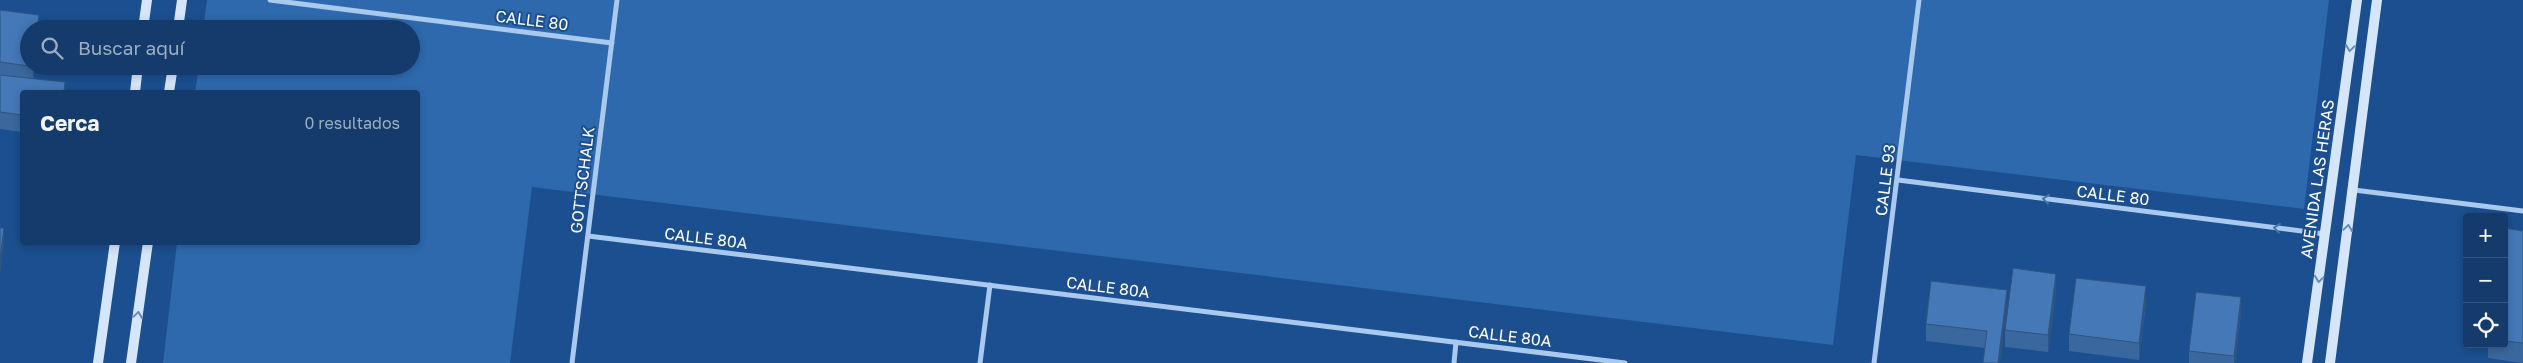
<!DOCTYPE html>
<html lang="es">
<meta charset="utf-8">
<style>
:root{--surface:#143b6b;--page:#1d4271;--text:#f1f3f6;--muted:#9dadc1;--line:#33557e}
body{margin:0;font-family:"Golos Text",sans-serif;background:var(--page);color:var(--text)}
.controls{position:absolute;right:15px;bottom:15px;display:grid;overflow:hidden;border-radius:5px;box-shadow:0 2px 8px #0003}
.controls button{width:45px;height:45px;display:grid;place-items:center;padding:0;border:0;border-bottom:1px solid var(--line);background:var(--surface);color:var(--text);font:25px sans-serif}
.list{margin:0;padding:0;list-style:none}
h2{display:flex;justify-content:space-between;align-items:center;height:65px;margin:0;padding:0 20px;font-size:21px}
h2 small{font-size:16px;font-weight:400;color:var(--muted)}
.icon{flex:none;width:28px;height:28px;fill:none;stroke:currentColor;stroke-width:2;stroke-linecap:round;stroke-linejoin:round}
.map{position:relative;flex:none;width:2523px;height:363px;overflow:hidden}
.search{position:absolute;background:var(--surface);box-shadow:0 2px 8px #0003;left:20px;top:20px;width:400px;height:55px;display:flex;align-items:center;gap:12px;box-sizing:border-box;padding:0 18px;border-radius:28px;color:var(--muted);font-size:19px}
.panel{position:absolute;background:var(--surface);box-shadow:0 2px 8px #0003;left:20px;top:90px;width:400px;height:155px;border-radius:5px}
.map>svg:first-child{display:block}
.green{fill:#2e69ad}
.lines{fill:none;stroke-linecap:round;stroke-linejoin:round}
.minor{stroke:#a9c9ee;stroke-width:5}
.secondary{stroke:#d6e6fa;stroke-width:10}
.wall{fill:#3a679d}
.shaded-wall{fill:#305480}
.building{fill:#4478b7;stroke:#305480}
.oneway{stroke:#668bba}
.oneway2{stroke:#4674ac}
.labels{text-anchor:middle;stroke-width:4;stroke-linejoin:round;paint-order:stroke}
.street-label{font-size:16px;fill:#fff;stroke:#1b4f8f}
</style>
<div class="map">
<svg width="2523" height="363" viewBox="0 0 2523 363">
<rect width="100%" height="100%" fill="#1b4f8f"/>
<path class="green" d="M207,0H2329L2304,209L1856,155L1833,345L532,187L510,363H163L177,243L418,242V92H195L199,66H411V29H203Z"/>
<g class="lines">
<g class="minor">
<path d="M270,0L612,43"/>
<path d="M1898,180L2325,234"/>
<path d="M2354,190L2523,211"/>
<path d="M588,236L1625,363"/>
<path d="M572,363L617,0"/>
<path d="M980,363L990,285"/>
<path d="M1454,363L1456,342"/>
<path d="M1874,363L1919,0"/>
</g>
<g class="secondary">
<path d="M143,29L147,0"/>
<path d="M178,29L182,0"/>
<path d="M135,92L138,66"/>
<path d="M169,92L173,66"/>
<path d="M98,363L115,242"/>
<path d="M131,363L148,242"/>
<path d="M2307,363L2357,0"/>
<path d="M2330,363L2377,0"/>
</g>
</g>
<g class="wall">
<path d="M0,10L39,29H29V66H35L33,79L65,92H22V132L0,129Z"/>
<path d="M2504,228L2523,231V363L2488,358V344H2504Z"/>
<path d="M2056,290L2048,352L2005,347V330Z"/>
<path d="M2146,303L2139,360L2069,351V334Z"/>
<path d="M2007,307L1985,348L1926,341V324Z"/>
<path d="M2241,314L2235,363H2189V351Z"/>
</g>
<g class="shaded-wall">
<path d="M33,66H35L33,83Z"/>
<path d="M4,228V245L0,276V259Z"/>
<path d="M2056,274V290L2048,352V335Z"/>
<path d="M2146,286V303L2139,360V343Z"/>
<path d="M2007,290V307L2000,363H1998Z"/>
<path d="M2241,297V314L2235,363H2234V356Z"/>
</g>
<g class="building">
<path d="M0,10L39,15L37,29H29V66L0,62Z"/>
<path d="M0,75L65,82L64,92H22V115L0,112Z"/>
<path d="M0,228H4L0,259Z"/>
<path d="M2504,228L2523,231V343L2504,341Z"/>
<path d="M2013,268L2056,274L2048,335L2005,330Z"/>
<path d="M2076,278L2146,286L2139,343L2069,334Z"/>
<path d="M1931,281L2007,290L1998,363H1983L1987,331L1926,324Z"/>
<path d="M2196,292L2241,297L2234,356L2189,351Z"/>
</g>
<defs><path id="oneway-chevron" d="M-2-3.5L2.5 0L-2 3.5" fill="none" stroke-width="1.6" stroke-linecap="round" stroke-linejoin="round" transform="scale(1.25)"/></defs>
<g class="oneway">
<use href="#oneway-chevron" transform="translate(2350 48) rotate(98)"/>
<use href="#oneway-chevron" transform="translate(2348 228) rotate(-82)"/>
<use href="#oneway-chevron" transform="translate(2319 279) rotate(98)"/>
<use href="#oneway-chevron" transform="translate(138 315) rotate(-82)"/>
</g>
<g class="oneway2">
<use href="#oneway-chevron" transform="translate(2046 199) rotate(-173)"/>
<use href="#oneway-chevron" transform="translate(2277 228) rotate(-173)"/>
</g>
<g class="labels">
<g class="street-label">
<text transform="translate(532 20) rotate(7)" y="6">CALLE 80</text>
<text transform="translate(2317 179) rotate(-82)" y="6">AVENIDA LAS HERAS</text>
<text transform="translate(582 180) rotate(-83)" y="6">GOTTSCHALK</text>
<text transform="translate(1885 180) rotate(-83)" y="6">CALLE 93</text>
<text transform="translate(2113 195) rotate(7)" y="6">CALLE 80</text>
<text transform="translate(706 238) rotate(7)" y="6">CALLE 80A</text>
<text transform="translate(1108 287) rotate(7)" y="6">CALLE 80A</text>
<text transform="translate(1510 336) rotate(7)" y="6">CALLE 80A</text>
</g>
</g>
</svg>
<div class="controls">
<button>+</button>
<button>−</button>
<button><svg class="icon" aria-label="locate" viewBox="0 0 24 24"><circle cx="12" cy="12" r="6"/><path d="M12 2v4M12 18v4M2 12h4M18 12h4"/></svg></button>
</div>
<div class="search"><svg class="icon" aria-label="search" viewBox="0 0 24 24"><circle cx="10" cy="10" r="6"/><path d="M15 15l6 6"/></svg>Buscar aquí</div>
<section class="panel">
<h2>Cerca<small>0 resultados</small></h2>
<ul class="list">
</ul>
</section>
</div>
